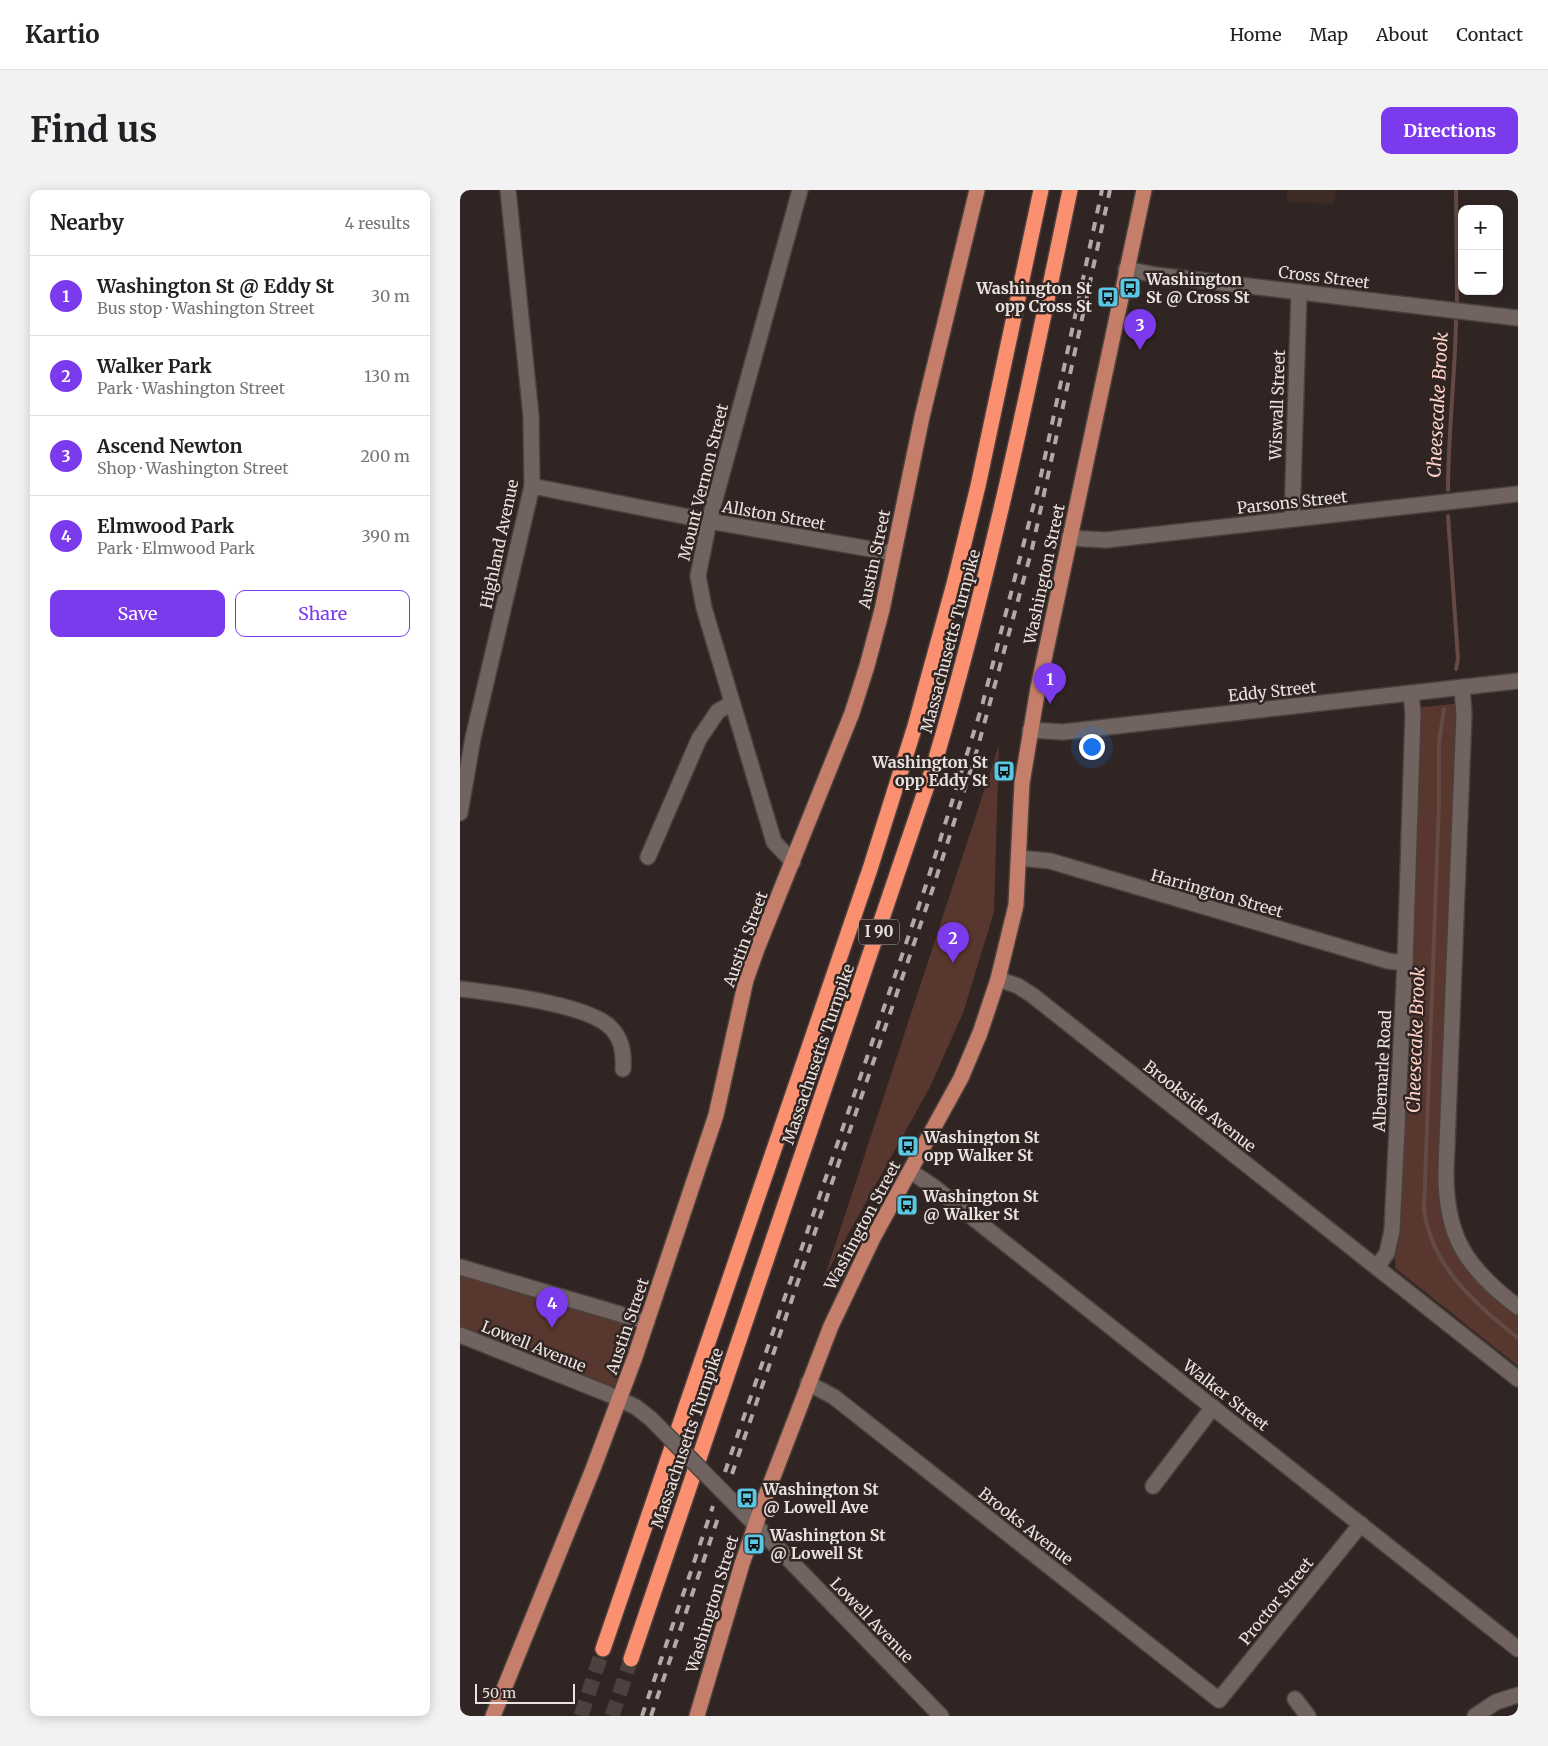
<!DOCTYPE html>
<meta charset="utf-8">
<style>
:root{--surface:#fff;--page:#f2f2f2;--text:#202124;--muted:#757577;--line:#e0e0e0;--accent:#7c3aed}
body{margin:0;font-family:Merriweather,serif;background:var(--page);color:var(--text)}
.controls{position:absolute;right:15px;top:15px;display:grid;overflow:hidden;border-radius:10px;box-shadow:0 2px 12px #0003}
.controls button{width:45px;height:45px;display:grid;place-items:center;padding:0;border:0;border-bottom:1px solid var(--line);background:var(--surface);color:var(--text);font:25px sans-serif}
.scale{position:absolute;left:15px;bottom:12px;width:100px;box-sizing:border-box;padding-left:5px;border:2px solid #eae2df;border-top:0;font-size:14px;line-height:18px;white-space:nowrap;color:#eae2df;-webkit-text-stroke:4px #302522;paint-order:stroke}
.you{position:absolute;left:631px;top:556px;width:18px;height:18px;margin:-12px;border:4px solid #fff;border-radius:50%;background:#1a73e8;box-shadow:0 0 0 8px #1a73e833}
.badge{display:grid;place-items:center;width:32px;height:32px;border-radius:50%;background:var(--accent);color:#fff;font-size:16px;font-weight:700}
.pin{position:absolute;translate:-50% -41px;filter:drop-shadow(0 1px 2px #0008)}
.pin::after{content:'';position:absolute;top:26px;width:18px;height:15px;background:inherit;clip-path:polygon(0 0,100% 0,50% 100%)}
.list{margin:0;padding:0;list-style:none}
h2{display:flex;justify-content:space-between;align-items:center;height:65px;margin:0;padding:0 20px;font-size:21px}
h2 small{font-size:16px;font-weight:400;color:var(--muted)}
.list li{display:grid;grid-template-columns:32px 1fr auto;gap:15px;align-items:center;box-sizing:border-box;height:80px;padding:0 20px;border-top:1px solid var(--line)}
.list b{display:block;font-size:19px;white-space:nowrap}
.list p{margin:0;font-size:16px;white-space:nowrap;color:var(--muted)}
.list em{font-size:16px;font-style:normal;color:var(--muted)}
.actions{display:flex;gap:10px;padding:15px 20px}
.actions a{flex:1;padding:11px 0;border:1px solid var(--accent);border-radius:10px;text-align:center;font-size:18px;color:var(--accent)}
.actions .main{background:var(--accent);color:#fff}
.map{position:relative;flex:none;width:1058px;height:1526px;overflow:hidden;border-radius:10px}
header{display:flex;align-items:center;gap:30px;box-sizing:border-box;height:70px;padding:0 25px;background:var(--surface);border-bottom:1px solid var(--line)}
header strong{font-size:24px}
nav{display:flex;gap:28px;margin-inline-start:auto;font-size:18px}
.intro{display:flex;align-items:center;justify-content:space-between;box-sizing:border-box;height:120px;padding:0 30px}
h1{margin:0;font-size:35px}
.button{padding:12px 22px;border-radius:10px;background:var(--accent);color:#fff;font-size:18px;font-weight:700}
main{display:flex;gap:30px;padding:0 30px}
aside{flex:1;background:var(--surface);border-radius:10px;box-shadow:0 2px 12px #0003}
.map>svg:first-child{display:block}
.built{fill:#3d2b26}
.green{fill:#57372e}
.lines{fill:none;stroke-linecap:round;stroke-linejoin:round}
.stream{stroke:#644a44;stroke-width:4}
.highway-tunnel{stroke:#4c413e;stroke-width:15;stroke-dasharray:15 8;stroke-linecap:butt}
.minor-casing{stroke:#4a413e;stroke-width:18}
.major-casing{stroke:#4a413e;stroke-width:18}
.highway-casing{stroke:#4a413e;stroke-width:18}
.minor{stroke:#716460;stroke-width:15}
.major{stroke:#c47e6a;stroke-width:15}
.highway{stroke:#fb9071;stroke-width:15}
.rail{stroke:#b3aaa7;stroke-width:4;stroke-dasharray:9 9;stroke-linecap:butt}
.minor-bridge-casing{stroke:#4a413e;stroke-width:18;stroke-linecap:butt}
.minor-bridge{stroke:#716460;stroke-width:15}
.labels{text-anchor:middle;stroke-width:5;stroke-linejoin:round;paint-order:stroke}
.shield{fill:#302522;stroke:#b2a9a6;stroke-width:1}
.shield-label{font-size:15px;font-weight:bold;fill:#eae2df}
.street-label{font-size:16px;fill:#eae2df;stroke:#302522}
.poi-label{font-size:16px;font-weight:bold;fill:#eae2df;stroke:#302522;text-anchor:start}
.water-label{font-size:18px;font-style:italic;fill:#ffd3c7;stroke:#302522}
</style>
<header>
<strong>Kartio</strong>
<nav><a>Home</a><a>Map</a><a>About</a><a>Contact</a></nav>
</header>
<div class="intro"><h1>Find us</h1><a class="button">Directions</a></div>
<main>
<aside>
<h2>Nearby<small>4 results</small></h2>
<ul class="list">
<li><span class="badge">1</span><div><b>Washington St @ Eddy St</b><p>Bus stop · Washington Street</p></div><em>30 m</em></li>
<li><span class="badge">2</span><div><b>Walker Park</b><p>Park · Washington Street</p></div><em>130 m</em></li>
<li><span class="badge">3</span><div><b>Ascend Newton</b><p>Shop · Washington Street</p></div><em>200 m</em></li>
<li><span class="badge">4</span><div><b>Elmwood Park</b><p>Park · Elmwood Park</p></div><em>390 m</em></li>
</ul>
<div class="actions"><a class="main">Save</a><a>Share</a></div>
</aside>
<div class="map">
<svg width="1058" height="1526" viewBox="0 0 1058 1526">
<rect width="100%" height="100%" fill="#302522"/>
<path class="built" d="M823,0H876L874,14L827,12V1Z"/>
<g class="green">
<path d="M1004,513L986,1006L997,1052L1058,1115V1176L935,1078L952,518Z"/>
<path d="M539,555L534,722L503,823L470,897L365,1086Z"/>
<path d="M0,1077L187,1132L160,1210L0,1145Z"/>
</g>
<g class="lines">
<g class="stream">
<path d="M996,0L997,111"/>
<path d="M988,300C988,244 995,188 996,131"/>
<path d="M988,326L998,469L996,479"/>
<path d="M984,519L979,552V614L964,1019C971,1076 1015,1114 1058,1148"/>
</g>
<g class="highway-tunnel">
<path d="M121,1526L143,1459"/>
<path d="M152,1526L171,1469"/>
</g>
<g class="minor-casing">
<g id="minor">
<path d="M666,79L696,85L1058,128"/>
<path d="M72,296L249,331L433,363"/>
<path d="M832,329L839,102"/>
<path d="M609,348L646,350L1058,304"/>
<path d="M1002,497L1004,525L986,980C985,1046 1006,1078 1058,1117"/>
<path d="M570,540L603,542L1058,491"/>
<path d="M0,623L13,548L72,296L71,226L48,0"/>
<path d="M188,667L239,549L258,521L271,514"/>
<path d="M559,668L590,671L928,771L945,773"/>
<path d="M333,672L314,652L244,418L238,386L249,331L340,0"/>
<path d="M538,789L558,796L572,805L1058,1189"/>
<path d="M0,799C35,803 124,814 149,836C162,848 164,862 163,879"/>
<path d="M450,981L474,997L1058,1459"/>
<path d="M0,1077L187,1132"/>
<path d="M917,1077L927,1063L932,1040L945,773L953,524L951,503"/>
<path d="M0,1145L148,1204L176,1217L191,1229"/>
<path d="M348,1193L374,1207L759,1510L901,1334"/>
<path d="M693,1296L753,1217"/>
<path d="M276,1315L481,1526"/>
<path d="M835,1509L848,1526"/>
<path d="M1015,1526L1036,1512L1058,1505"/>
</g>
</g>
<g class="major-casing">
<g id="major">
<path d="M33,1526L133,1279L175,1167L256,925L286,790L297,759L392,523L407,476L422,420L462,227L517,0"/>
<path d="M237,1526L282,1374L303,1313L371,1136L413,1048L501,888L520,843L538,789L556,715L562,593L578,498L684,0"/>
</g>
</g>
<g class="highway-casing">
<g id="highway">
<path d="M143,1459L410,679L455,536L494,394L518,296L581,0"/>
<path d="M171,1469L474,575C530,386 570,193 610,0"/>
</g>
</g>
<use href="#minor" class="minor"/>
<use href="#major" class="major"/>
<use href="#highway" class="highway"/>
<g class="rail">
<path d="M265,1282L466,695L522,516L580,290L642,0"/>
<path d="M272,1284L473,698L517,560L572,359L650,0"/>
<path d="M182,1526L253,1316"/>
<path d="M191,1526L260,1322"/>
</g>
<g class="minor-bridge-casing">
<path id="minor-bridge" d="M191,1229L276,1315"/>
</g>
<use href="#minor-bridge" class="minor-bridge"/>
</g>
<defs>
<g id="bus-square" transform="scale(1.125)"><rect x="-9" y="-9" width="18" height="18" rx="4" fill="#59c8e4" stroke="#302522"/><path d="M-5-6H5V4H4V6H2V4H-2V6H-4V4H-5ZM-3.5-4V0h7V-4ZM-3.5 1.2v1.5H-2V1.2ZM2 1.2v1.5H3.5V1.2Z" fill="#111"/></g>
</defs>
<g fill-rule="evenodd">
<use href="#bus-square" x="670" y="98"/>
<use href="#bus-square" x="648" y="107"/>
<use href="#bus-square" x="544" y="581"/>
<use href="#bus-square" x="448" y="956"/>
<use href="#bus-square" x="447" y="1015"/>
<use href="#bus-square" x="287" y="1308"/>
<use href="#bus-square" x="294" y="1354"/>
</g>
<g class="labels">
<rect class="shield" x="399" y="729.5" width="40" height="25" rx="4"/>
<g class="shield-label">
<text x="419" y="747">I 90</text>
</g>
<g class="street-label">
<text transform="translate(864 87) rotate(7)" y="6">Cross Street</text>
<text transform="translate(817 215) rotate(-88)" y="6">Wiswall Street</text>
<text transform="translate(243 292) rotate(-76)" y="6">Mount Vernon Street</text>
<text transform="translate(832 312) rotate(-6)" y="6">Parsons Street</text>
<text transform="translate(314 325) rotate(10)" y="6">Allston Street</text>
<text transform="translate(39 354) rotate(-78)" y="6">Highland Avenue</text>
<text transform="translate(414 369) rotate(-78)" y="6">Austin Street</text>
<text transform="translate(584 384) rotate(-78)" y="6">Washington Street</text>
<text transform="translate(490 451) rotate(-75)" y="6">Massachusetts Turnpike</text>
<text transform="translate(812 501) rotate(-6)" y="6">Eddy Street</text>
<text transform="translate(757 703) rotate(16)" y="6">Harrington Street</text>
<text transform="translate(285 749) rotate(-70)" y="6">Austin Street</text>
<text transform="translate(358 864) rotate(-71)" y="6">Massachusetts Turnpike</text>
<text transform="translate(922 881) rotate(-87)" y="6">Albemarle Road</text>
<text transform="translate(740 916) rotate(38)" y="6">Brookside Avenue</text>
<text transform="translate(402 1035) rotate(-62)" y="6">Washington Street</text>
<text transform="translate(167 1136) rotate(-71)" y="6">Austin Street</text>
<text transform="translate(74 1156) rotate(22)" y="6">Lowell Avenue</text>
<text transform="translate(766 1205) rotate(38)" y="6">Walker Street</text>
<text transform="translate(227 1248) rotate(-71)" y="6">Massachusetts Turnpike</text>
<text transform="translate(566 1336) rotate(38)" y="6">Brooks Avenue</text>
<text transform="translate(816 1411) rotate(-51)" y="6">Proctor Street</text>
<text transform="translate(252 1414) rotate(-73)" y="6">Washington Street</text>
<text transform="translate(412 1430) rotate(46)" y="6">Lowell Avenue</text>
</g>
<g class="poi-label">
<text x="686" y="95">Washington<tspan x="686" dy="18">St @ Cross St</tspan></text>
<text x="632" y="104" text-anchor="end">Washington St<tspan x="632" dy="18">opp Cross St</tspan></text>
<text x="528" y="578" text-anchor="end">Washington St<tspan x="528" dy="18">opp Eddy St</tspan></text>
<text x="464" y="953">Washington St<tspan x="464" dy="18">opp Walker St</tspan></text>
<text x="463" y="1012">Washington St<tspan x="463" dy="18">@ Walker St</tspan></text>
<text x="303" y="1305">Washington St<tspan x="303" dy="18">@ Lowell Ave</tspan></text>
<text x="310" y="1351">Washington St<tspan x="310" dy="18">@ Lowell St</tspan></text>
</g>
<g class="water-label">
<text transform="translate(978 215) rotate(-87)" y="6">Cheesecake Brook</text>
<text transform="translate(956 850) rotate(-88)" y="6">Cheesecake Brook</text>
</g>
</g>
</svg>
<div class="controls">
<button>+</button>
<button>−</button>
</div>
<div class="scale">50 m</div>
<div class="you"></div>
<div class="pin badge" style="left:590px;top:514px">1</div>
<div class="pin badge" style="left:493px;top:773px">2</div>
<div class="pin badge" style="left:680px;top:160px">3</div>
<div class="pin badge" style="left:92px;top:1138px">4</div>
</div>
</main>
